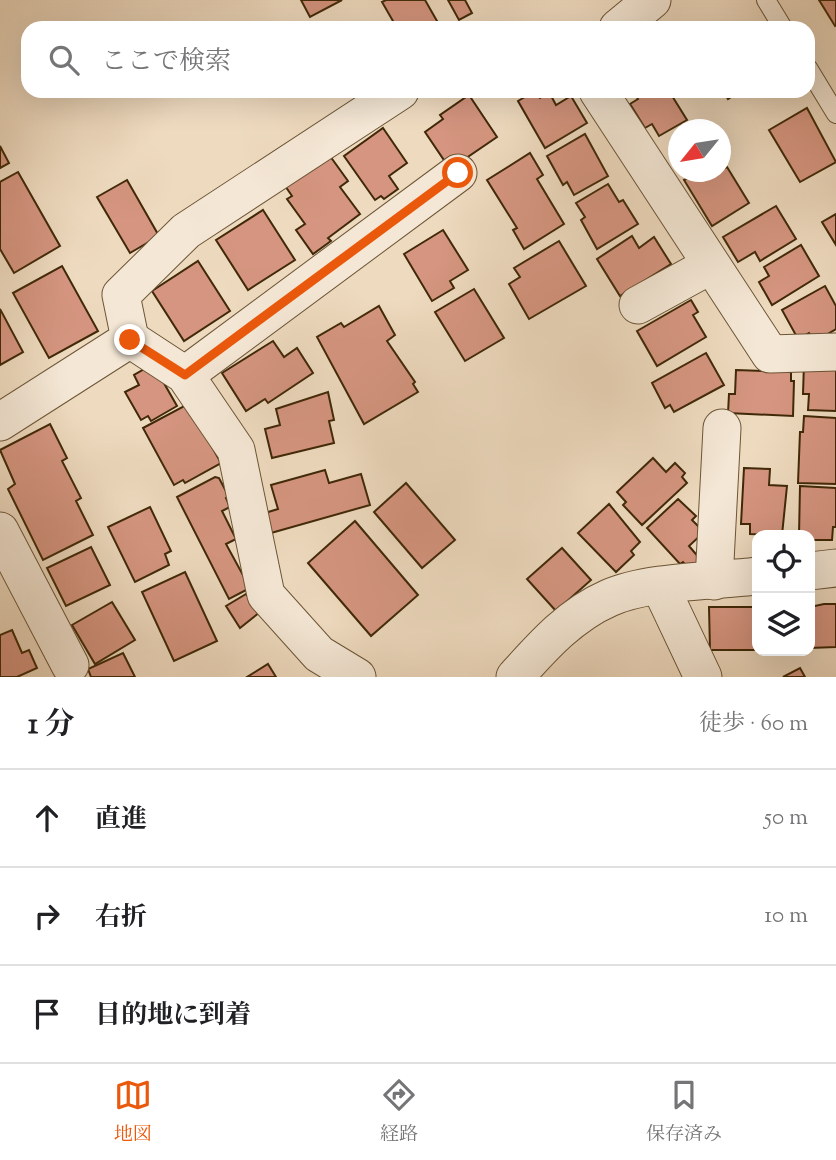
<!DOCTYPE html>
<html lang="ja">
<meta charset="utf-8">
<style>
:root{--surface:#fff;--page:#f6f6f6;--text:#202124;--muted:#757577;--line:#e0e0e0;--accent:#ea580c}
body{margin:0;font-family:"Sorts Mill Goudy","Noto Serif JP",serif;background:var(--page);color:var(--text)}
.controls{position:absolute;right:21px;bottom:21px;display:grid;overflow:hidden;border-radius:14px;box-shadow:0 7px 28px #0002}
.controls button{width:63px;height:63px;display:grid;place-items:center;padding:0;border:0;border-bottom:2px solid var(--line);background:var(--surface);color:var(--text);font:35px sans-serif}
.compass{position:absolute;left:668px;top:119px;width:63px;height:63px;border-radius:50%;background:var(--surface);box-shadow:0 7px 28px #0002;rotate:240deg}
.stop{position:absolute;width:21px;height:21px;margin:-16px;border:5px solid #ea580c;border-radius:50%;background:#fff}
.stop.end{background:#ea580c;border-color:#fff;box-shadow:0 2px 7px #0008}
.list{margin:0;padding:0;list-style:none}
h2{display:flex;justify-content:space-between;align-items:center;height:91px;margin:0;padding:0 28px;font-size:30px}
h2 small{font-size:23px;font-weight:400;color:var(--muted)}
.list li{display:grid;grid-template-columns:46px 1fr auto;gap:21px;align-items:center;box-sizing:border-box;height:98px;padding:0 28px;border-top:2px solid var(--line)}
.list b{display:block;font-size:26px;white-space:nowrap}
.list em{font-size:23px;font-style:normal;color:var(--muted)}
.icon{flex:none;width:38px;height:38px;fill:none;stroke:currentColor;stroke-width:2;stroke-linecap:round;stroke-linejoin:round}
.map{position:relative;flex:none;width:836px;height:677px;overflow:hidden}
.search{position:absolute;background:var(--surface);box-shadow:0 7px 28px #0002;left:21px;right:21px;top:21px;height:77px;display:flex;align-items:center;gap:18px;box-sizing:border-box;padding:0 24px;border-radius:21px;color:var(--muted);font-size:26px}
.sheet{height:385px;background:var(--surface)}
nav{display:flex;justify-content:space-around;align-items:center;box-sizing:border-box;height:98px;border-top:2px solid var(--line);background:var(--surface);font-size:19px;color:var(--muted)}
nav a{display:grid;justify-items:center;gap:4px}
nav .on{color:var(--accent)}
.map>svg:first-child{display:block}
.building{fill:#d59580;stroke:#402908;stroke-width:2}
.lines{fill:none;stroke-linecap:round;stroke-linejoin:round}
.service-casing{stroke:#6c5536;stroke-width:20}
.minor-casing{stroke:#6c5536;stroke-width:39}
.service{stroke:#f4e7d5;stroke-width:18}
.minor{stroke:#f4e7d5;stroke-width:37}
.route{stroke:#ea580c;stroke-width:9}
</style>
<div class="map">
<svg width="836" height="677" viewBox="0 0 836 677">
<rect width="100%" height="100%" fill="#eedabf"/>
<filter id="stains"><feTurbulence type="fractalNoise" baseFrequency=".00286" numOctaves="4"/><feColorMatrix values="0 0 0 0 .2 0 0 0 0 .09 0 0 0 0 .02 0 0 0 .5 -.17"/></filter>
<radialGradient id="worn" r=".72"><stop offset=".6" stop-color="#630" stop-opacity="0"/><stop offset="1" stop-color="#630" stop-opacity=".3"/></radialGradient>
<g class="building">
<path d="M301,0H342L310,17Z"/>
<path d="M386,0H425L441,28H397L382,2Z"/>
<path d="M448,0H465L472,13L459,20Z"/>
<path d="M819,0H836V25L835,26Z"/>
<path d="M535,91L540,98L549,92L556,105L571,96L587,123L545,148L518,101Z"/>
<path d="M633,91H669L687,120L659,136L652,124L645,128L630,104L638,99Z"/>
<path d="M723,91H740L728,99Z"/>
<path d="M469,95L497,137L450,169L425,132L443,119L440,115Z"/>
<path d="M807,108L836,162L800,182L769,130Z"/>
<path d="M383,128L407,163L389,176L398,189L384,199L381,196L375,200L344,156Z"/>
<path d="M585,134L608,176L574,195L567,182L563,185L547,156Z"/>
<path d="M0,146L9,163L0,168Z"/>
<path d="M530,153L543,175L537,179L564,224L524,249L513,230L517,228L487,180Z"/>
<path d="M330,156L348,181L340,187L360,214L328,238L331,241L313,254L296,230L305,224L287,199L292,196L281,180Z"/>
<path d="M727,167L749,203L712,226L684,180L699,172H705L709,178Z"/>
<path d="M18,172L60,246L14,273L0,249V182Z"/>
<path d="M127,180L159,236L130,253L97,197Z"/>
<path d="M608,184L619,202L623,200L638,224L597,249L581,220L585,217L576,203Z"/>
<path d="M776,206L796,239L760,261L755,252L738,262L723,237Z"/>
<path d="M263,210L295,260L248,290L216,240Z"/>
<path d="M836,214V245L822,222Z"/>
<path d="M443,230L468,270L450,281L454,288L432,301L404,254Z"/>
<path d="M632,236L639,248L654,237L671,264L620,296L597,259Z"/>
<path d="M559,241L586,286L529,319L509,284L520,277L514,268Z"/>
<path d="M801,245L819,276L772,305L759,282L769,276L764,267Z"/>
<path d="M198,261L230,311L184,341L152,291Z"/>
<path d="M62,266L98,331L49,358L13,293Z"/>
<path d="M825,286L836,306V329L814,342L809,333L798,339L782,310Z"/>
<path d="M474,289L504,338L465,361L435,312Z"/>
<path d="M691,300L698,312L693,315L706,337L657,366L637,331Z"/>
<path d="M379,306L395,335L387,341L415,382L413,384L418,392L364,424L317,337L341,323L344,327Z"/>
<path d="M0,309L23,352L0,365Z"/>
<path d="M273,341L284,357L297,348L313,373L268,403L265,399L246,411L222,373Z"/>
<path d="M706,353L724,385L674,412L670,405L665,408L652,383Z"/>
<path d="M836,357V411L808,410L809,394H803L804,363Z"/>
<path d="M153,364L177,406L151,421L148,416L141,420L125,392L139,385L134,375Z"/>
<path d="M736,370L791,372V381H794L793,416L728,413L729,394H735Z"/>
<path d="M328,392L334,420L329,421L334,443L272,458L265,429L280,425L276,409Z"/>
<path d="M188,404L221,463L185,483L183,480L174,485L143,428Z"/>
<path d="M804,416L836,418V484L798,483L800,432H803Z"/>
<path d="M50,424L67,458L62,461L81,498L76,501L93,535L43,560L8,489L15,484L0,450Z"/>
<path d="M653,458L666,472L675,463L685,473L682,477L687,483L642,525L623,505L626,502L617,492Z"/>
<path d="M744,468L770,469L769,485L787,486L782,535L750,534V524H741Z"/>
<path d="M325,470L329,483L361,474L370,505L271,533L265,513L278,509L271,485Z"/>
<path d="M215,477L219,478L229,497L226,498L230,507L222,511L236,539L226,544L250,588L229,599L177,497Z"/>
<path d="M406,483L455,540L422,568L374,512Z"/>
<path d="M800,486L836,488V527H833L832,540H810V535H799Z"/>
<path d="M678,499L696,516L692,520L704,532L689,546L701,560L690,570L683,562L680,564L647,528Z"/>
<path d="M609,504L640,542L631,551L634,555L616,572L578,533Z"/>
<path d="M150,507L171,551L165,554L169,565L135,582L108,527Z"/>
<path d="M355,521L418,595L371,636L308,563Z"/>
<path d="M91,547L110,585L66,606L47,568Z"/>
<path d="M562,548L591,580L556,611L527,579Z"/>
<path d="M185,572L217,641L174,661L142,592Z"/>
<path d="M246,594L260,612L240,628L226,606Z"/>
<path d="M112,602L135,640L95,664L72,625Z"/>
<path d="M824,604H836V647L810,648V607Z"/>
<path d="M709,607H757V650H710Z"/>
<path d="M12,630L22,653L29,650L37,668L17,677H0V635Z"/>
<path d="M123,653L135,677H91L88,669Z"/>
<path d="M268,664L276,677H247Z"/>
<path d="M800,668L805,677H783Z"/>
</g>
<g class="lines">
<g class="service-casing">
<g id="service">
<path d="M766,0L783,28"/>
<path d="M808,68L836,114"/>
</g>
</g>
<g class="minor-casing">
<g id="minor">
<path d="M618,28L652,0"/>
<path d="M598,91L770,354L836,352"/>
<path d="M638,305L711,265"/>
<path d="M130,339L185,375L236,450L266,595L319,654L357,677"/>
<path d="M185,375L458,173"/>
<path d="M0,422L130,339L121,295L186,231L400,91"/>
<path d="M0,531L70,665"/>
<path d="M810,571L836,568"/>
<path d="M714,581L722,428"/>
<path d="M660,586L703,677"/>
<path d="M515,677C542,647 570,615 609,598C646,581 715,581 757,576"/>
</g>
</g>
<use href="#service" class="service"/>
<use href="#minor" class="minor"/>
</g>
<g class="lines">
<path class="route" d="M130,340L185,375L458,173"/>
</g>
<rect width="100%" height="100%" filter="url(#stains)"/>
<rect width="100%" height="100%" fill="url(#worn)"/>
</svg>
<div class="controls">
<button><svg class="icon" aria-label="locate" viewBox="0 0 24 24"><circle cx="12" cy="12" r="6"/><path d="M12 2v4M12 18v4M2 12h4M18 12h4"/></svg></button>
<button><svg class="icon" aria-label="layers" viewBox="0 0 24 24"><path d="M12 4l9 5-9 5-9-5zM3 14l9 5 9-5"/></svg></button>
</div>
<svg class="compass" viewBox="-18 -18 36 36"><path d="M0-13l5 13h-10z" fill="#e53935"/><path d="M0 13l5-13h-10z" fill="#757577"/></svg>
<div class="stop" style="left:458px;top:173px"></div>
<div class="stop end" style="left:130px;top:340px"></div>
<div class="search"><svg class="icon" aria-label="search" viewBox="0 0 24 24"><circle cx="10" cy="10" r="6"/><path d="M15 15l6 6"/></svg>ここで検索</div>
</div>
<section class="sheet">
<h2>1 分<small>徒歩 · 60 m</small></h2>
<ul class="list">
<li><svg class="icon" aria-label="ahead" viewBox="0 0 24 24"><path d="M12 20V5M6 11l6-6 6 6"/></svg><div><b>直進</b></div><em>50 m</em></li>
<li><svg class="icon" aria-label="right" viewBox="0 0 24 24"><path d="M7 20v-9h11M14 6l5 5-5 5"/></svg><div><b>右折</b></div><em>10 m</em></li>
<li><svg class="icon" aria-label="arrive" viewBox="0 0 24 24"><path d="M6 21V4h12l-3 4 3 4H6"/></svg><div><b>目的地に到着</b></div></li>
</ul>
</section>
<nav>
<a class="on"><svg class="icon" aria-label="map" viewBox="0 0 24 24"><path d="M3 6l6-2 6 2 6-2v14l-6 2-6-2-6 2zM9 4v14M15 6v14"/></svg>地図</a>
<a><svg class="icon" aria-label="directions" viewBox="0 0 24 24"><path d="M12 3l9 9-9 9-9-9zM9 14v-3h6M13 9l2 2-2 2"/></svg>経路</a>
<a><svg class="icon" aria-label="saved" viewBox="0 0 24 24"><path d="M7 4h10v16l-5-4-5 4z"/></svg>保存済み</a>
</nav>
